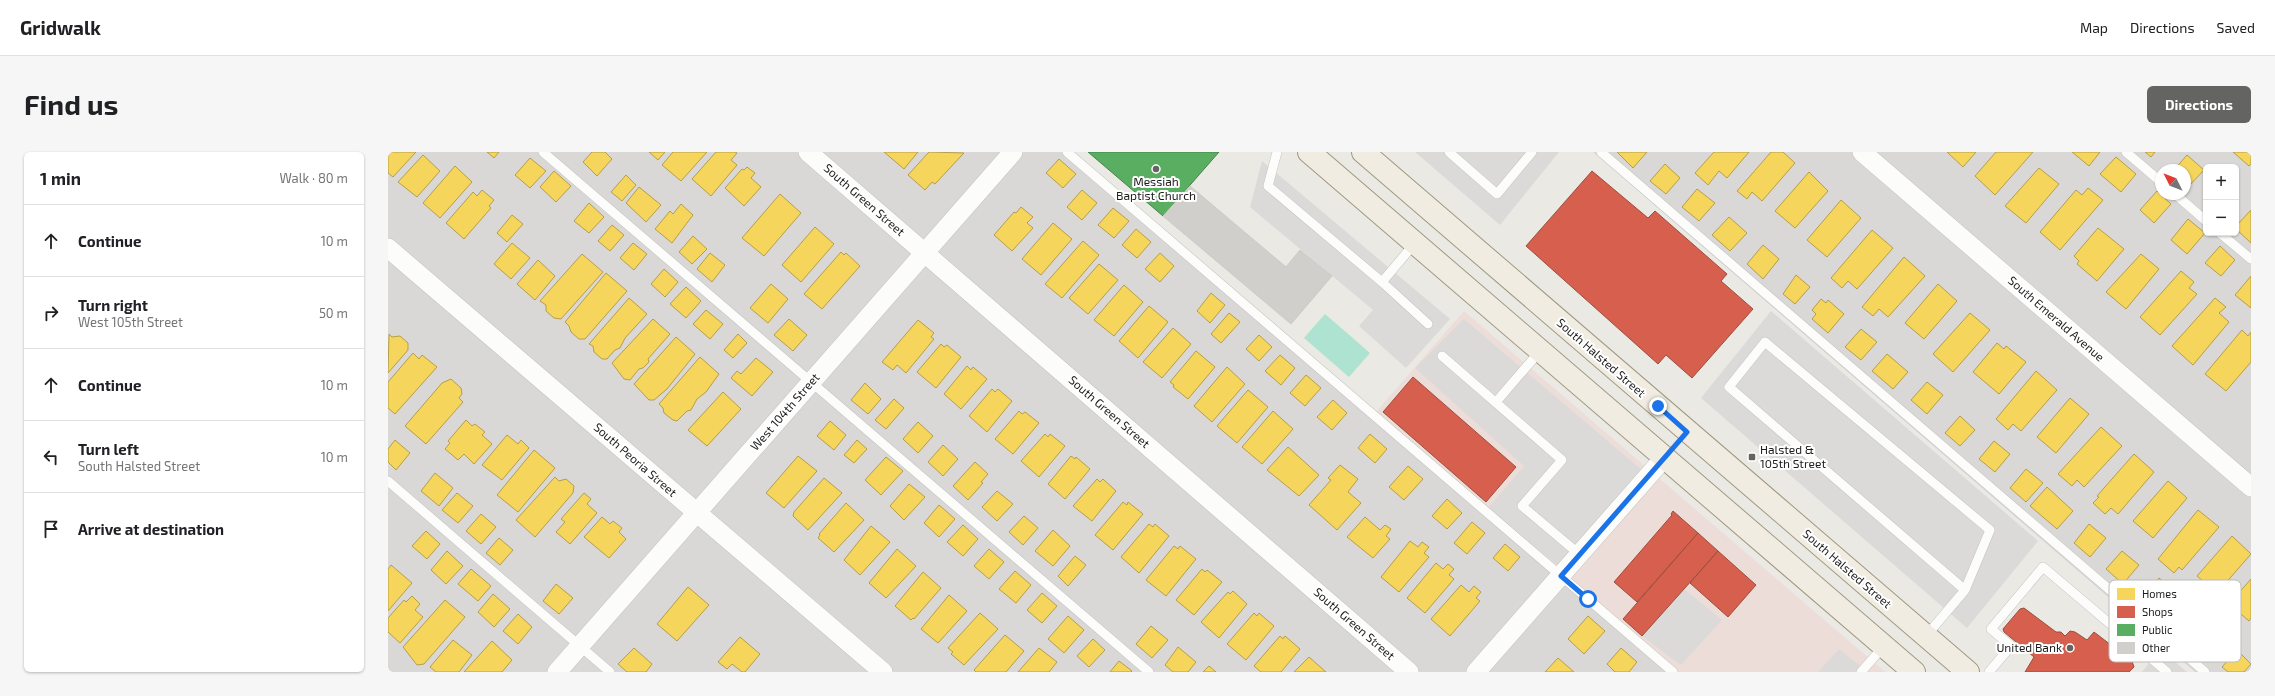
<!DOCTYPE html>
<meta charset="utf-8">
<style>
:root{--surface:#fff;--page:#f6f6f6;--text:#202124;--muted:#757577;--line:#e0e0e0;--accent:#646462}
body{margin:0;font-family:"Exo 2",sans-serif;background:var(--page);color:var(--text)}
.controls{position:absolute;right:12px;top:12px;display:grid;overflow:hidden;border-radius:6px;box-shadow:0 1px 3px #0004}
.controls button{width:36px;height:36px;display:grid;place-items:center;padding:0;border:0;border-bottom:1px solid var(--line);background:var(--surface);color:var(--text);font:20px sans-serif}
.compass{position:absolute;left:1767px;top:12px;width:36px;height:36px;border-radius:50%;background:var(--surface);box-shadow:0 1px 3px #0004;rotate:312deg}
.stop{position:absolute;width:12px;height:12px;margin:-9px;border:3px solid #1a73e8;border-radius:50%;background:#fff}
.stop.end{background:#1a73e8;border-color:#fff;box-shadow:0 1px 4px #0008}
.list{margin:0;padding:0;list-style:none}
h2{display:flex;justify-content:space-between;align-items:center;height:52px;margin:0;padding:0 16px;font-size:17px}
h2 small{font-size:13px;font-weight:400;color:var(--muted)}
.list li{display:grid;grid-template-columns:26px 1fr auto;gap:12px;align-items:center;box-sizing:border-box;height:72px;padding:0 16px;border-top:1px solid var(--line)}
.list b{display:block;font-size:15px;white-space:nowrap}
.list p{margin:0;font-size:13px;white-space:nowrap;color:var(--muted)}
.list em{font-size:13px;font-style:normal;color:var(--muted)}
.icon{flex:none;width:22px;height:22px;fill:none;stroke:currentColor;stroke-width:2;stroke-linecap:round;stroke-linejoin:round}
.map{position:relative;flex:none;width:1863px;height:520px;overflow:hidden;border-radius:6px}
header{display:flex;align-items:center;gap:24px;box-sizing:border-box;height:56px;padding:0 20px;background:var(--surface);border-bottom:1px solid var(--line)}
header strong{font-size:19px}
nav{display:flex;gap:22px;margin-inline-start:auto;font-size:14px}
.intro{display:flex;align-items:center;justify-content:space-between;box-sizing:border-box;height:96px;padding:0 24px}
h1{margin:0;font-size:28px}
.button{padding:10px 18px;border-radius:6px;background:var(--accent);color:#fff;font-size:14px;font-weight:700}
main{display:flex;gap:24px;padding:0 24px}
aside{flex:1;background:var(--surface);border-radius:6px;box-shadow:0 1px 3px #0004}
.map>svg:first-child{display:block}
.residential{fill:#d9d8d6;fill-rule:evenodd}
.commercial{fill:#edddd8}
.pitch{fill:#aee3d1}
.parking{fill:#dbdad8}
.homes{fill:#f6d55c;stroke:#b59e49}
.shops{fill:#d6604d;stroke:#9e4c3e}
.public{fill:#5aae61;stroke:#47824c}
.building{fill:#d1cfcb;stroke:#cdcac5}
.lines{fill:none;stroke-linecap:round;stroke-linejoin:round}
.lane-casing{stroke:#c3c2c0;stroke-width:10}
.street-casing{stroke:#c3c2c0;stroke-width:20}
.primary-casing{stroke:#a09981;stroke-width:24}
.lane{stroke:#fcfcfb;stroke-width:9}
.street{stroke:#fcfcfb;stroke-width:19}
.primary{stroke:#f0ece2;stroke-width:22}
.route{stroke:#1a73e8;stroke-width:5}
.poi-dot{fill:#646462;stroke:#fff;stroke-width:1.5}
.labels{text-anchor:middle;stroke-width:4;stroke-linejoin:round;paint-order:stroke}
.poi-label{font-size:12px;fill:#1c1c1c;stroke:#fff}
.street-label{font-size:12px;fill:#1c1c1c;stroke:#fff}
.key{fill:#fff;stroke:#bbb;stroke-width:1}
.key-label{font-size:11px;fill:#1c1c1c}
</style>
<header>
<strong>Gridwalk</strong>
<nav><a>Map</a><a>Directions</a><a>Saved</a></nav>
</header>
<div class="intro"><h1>Find us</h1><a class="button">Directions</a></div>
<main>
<aside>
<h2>1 min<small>Walk · 80 m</small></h2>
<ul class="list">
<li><svg class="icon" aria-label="ahead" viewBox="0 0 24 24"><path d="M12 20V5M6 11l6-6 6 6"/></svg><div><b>Continue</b></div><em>10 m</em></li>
<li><svg class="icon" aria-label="right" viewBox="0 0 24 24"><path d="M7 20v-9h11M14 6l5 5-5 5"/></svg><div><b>Turn right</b><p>West 105th Street</p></div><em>50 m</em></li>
<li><svg class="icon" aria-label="ahead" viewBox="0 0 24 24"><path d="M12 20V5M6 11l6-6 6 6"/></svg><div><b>Continue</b></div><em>10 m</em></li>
<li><svg class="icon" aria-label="left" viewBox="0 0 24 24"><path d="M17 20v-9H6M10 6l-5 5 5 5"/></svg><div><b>Turn left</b><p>South Halsted Street</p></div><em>10 m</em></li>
<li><svg class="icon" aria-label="arrive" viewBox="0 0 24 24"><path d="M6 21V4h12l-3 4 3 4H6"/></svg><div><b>Arrive at destination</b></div></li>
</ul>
</aside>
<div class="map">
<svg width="1863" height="520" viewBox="0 0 1863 520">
<rect width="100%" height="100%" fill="#eae9e4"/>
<g class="residential">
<path d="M0,0H685L1291,520H0Z"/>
<path d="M1205,0H1863V520H1807ZM1818,15H1848V81H1818ZM1773,18H1797V42H1773Z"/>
</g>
<path class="commercial" d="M1076,159L1497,520H1291L988,260Z"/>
<path class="pitch" d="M937,162L982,201L961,225L916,186Z"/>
<g class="parking">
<path d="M1027,0H1171L1112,73Z"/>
<path d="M874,9L1062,167L1018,216L971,174L985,158L862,55Z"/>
<path d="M1383,159L1650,389L1579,476L1313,246Z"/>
<path d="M1076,167L1255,319L1177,419L1100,356L1136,314L1027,216Z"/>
<path d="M1296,437L1334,468L1293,513L1254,484Z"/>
<path d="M1451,497L1480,520H1430Z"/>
<path d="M1772,497L1799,520H1754Z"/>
</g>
<g class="homes">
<path d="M0,0H28L5,25L0,21Z"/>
<path d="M99,0H111L106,6Z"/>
<path d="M204,0H217L224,7L209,24L195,10Z"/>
<path d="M261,0H277L270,8Z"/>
<path d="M285,0H319L293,29L274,13Z"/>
<path d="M328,0H347L349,1L343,8L349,13L323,44L304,27Z"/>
<path d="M496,0H530L516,17Z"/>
<path d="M541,0L576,1L547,32L544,30L537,38L520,23Z"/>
<path d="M1229,0H1259L1245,16Z"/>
<path d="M1326,0H1361L1339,26L1331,19L1320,33L1307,21Z"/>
<path d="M1383,0H1395L1407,11L1374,49L1364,40L1359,47L1349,39Z"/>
<path d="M1559,0H1588L1575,15Z"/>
<path d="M1608,0H1645L1607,43L1587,24Z"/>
<path d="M1684,0H1712L1701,14Z"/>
<path d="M1757,0H1767L1763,5Z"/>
<path d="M1845,0H1863V12L1861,14Z"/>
<path d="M35,3L52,19L29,45L10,30Z"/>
<path d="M1799,3L1816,18L1799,36L1797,34V18H1786Z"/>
<path d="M1728,5L1748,22L1733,40L1712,22Z"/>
<path d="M142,6L158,19L142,36L127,23Z"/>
<path d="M671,7L688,22L675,36L658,21Z"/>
<path d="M1277,12L1292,26L1278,42L1262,29Z"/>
<path d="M67,14L84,30L52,66L35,51Z"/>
<path d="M359,15L367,21L363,26L373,35L356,54L337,36L354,17L356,18Z"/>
<path d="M1651,16L1671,32L1638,71L1617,54Z"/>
<path d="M166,19L183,34L168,50L152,35Z"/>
<path d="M1421,20L1440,39L1407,76L1387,59Z"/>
<path d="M238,23L248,33L234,49L223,40Z"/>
<path d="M251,35L273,53L258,70L238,51Z"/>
<path d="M1700,36L1715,48L1672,98L1652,80L1688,38L1694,43Z"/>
<path d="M1309,37L1327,51L1311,69L1294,55Z"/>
<path d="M94,38L106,48L101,54L103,56L76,87L58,71L85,40L89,44Z"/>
<path d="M694,38L709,51L694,68L679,55Z"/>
<path d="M1769,39L1783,52L1766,71L1752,58Z"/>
<path d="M392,42L413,61L376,104L354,86Z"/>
<path d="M1453,48L1473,66L1439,105L1419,88Z"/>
<path d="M201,51L216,65L201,81L186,69Z"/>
<path d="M293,52L305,63L284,91L267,77L282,59L285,62Z"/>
<path d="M633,55L645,65L639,71L645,76L624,99L606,83L626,60L628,61Z"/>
<path d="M725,56L741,69L726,86L710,73Z"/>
<path d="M1863,58V91L1848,77V74Z"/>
<path d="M124,63L135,72L119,90L109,81Z"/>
<path d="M1341,65L1359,81L1342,99L1324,83Z"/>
<path d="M1800,67L1817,81L1799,102L1783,88Z"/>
<path d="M665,71L684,87L653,123L634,107Z"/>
<path d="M224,73L236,83L222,99L210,89Z"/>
<path d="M427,75L446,92L413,130L394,113Z"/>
<path d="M1710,76L1736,97L1709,129L1689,112L1691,109L1686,104Z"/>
<path d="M748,77L763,90L749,106L734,93Z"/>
<path d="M1484,78L1505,96L1469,137L1460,129L1454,136L1443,126Z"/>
<path d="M305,84L319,97L304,112L291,100Z"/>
<path d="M695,89L711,103L674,146L657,132Z"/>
<path d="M124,91L142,106L123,127L106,112Z"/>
<path d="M245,91L259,102L246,118L232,106Z"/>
<path d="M1375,93L1391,107L1375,127L1359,112Z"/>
<path d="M1832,94L1847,108L1833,124L1817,111Z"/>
<path d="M453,100L456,103L458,101L472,114L434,157L416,142Z"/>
<path d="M322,101L337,113L324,130L309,117Z"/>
<path d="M772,101L786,114L772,130L757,117Z"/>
<path d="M194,102L215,120L173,167L166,166L158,159V153L152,149Z"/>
<path d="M1753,102L1771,117L1738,157L1718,140Z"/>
<path d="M1516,105L1537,124L1500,165L1491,157L1485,164L1474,155Z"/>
<path d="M150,108L167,124L147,148L129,132Z"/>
<path d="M711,112L730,128L700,162L681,146Z"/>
<path d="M276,117L290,130L277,145L263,132Z"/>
<path d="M1793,119L1806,130L1801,136L1809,142L1772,183L1752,165Z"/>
<path d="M218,121L239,139L197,187H191L183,180L181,174L177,170Z"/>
<path d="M1408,123L1422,135L1407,152L1395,142Z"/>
<path d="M1863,124V156L1847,143Z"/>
<path d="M383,132L400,147L380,171L362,156Z"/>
<path d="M1550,132L1569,149L1536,187L1517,171Z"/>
<path d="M736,133L755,150L726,184L706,168Z"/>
<path d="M298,135L313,149L298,166L282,152Z"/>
<path d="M823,141L837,153L822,171L809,159Z"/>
<path d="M241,146L259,162L237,186L232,196L227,198L219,207H214L206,200L205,194L201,192Z"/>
<path d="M1827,146L1838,155L1831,161L1841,170L1805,213L1784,194Z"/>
<path d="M1433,147L1438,151L1440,148L1456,162L1440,181L1424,167L1428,162L1424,158Z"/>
<path d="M761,154L780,170L750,206L731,189Z"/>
<path d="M318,158L335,172L322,187L305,172Z"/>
<path d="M841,161L852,170L833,191L823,182Z"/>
<path d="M1582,161L1602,178L1565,220L1545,202Z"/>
<path d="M265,167L282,182L260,207L261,210L255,216L251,217L242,228L236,227L224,211Z"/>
<path d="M401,167L419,183L405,199L386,183Z"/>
<path d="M530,168L546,181L543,185L546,187L518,221L509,213L505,218L494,210Z"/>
<path d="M785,176L803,192L774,226L755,210Z"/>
<path d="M1473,177L1489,190L1473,208L1457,195Z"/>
<path d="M1854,178L1860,184L1863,180V210L1838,239L1817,222Z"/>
<path d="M1,182L4,185L12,184L20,191V198L0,221Z"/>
<path d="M350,182L359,191L345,206L336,198Z"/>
<path d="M871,183L884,195L871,209L858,197Z"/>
<path d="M288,185L307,202L279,237L266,248H261L246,232Z"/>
<path d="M1609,191L1616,197L1618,194L1638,210L1611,242L1585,220Z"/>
<path d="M553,192L556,195L559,193L573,205L548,236L529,220Z"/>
<path d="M808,199L827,215L800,247L785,235L786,233L782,230Z"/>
<path d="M25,201L31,207L34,203L49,215L7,262L0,256V230Z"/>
<path d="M1499,202L1520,220L1505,237L1484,219Z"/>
<path d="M892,203L907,216L893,233L877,219Z"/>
<path d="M312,205L331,222L318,240L309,247L303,258L299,259L289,269L285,268L276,261L275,256L271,252Z"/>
<path d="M368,206L385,220L364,244L343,226L349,219L353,222Z"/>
<path d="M579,214L583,218L585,215L599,227L573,257L556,242Z"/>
<path d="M839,215L857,232L824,270L806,254Z"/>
<path d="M1648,219L1669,238L1633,279L1625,272L1620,278L1608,267Z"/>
<path d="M918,223L933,236L917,254L902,241Z"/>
<path d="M63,227L73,236L74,242L71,246L75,250L38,292L17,274L54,231Z"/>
<path d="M1539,230L1555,243L1539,262L1523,248Z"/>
<path d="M477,231L493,247L480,262L463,248Z"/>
<path d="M604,237L607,240L610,237L624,249L599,280L581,264Z"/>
<path d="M860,238L880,255L849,291L829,274Z"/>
<path d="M335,240L353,257L319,294L300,278Z"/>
<path d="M1682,246L1701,262L1668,301L1649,285Z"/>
<path d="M506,247L516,256L498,277L487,268Z"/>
<path d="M945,248L959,261L944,278L929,265Z"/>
<path d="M631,259L634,262L637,260L651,271L625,302L607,287Z"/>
<path d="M885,259L905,277L874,312L854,295Z"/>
<path d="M1572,264L1587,278L1572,294L1557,281Z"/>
<path d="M78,268L84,274L87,272L97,280L94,283L104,292L86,312L76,302L70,308L57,297L62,291L60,289Z"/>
<path d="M442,269L458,283L446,298L429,284Z"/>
<path d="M530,270L545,284L530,301L515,287Z"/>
<path d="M1713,275L1734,294L1696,335L1689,328L1684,334L1670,322Z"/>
<path d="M657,282L660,285L662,282L677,294L651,325L633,309Z"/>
<path d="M982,282L999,297L987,311L970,296Z"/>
<path d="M119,283L130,292L133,288L141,296L114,328L94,313Z"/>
<path d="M7,288L22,301L8,318L0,310V297Z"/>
<path d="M469,288L479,297L466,311L456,303Z"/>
<path d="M1606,289L1622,302L1607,320L1591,307Z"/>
<path d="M555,293L570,307L555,324L540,310Z"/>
<path d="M900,295L931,323L911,344L879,318Z"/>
<path d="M146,298L167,316L130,360L109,343Z"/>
<path d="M1746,302L1766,320L1730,362L1723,356L1717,362L1705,351L1711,345L1709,344Z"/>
<path d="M410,304L429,319L396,356L378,341Z"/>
<path d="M683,304L687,307L688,305L702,317L677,347L660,332Z"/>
<path d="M498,305L515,319L493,343L477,328Z"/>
<path d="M587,310L600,322L593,330L595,331L580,348L565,334Z"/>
<path d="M952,313L970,327L960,340L973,351L949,378L921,353L943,328L940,326Z"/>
<path d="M1020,314L1035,327L1016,348L1001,335Z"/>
<path d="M1638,317L1655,331L1638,350L1622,336Z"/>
<path d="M47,321L65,336L51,354L33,339Z"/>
<path d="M167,325L171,329L178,327L186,334L185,341L147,385L128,368Z"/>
<path d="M436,326L454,341L420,378L405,364L406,360Z"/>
<path d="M709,327L712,330L715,327L728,339L704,369L685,354Z"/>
<path d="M1780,329L1799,346L1765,386L1745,369Z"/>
<path d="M521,332L537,345L516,368L502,354Z"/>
<path d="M1659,335L1685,359L1669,377L1642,354Z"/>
<path d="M609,339L625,352L609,369L594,355Z"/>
<path d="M69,341L85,354L70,371L54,358Z"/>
<path d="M196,341L203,347L199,352L209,361L182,392L168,380L177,370L173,367Z"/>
<path d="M1059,347L1074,361L1059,377L1044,364Z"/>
<path d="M735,350L739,353L740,350L755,362L725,398L707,383Z"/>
<path d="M458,351L476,368L446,400L430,386L432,383L431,382Z"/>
<path d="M551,353L567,367L551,385L536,371Z"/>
<path d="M1810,358L1831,375L1794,418L1791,415L1786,421L1770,407Z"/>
<path d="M93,362L108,375L93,392L78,379Z"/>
<path d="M636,364L650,376L635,393L621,380Z"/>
<path d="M214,365L222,372L225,369L234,376L231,380L238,387L221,406L196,385Z"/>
<path d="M977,365L992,378L997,373L1003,377L998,384L1002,387L985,406L959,385Z"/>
<path d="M1084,370L1097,381L1079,402L1066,391Z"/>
<path d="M761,372L765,375L767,372L781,384L751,421L733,405Z"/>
<path d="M1701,372L1718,386L1702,405L1686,391Z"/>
<path d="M575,373L590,387L575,404L559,390Z"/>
<path d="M483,374L502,390L472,423L456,408Z"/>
<path d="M665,378L682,394L665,414L647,399Z"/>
<path d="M38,379L52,392L39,407L24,394Z"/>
<path d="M1844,384L1863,402L1829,441L1809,424Z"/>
<path d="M111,386L125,398L112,413L98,401Z"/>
<path d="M1022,389L1030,395L1034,390L1041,395L1036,401L1041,405L1011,440L993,425Z"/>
<path d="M1117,392L1132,405L1120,419L1105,406Z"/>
<path d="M786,394L790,397L792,394L808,407L778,444L758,428Z"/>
<path d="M509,397L528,414L498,446L481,431Z"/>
<path d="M601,397L616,410L601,427L586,414Z"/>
<path d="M59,399L75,414L58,432L43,418Z"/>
<path d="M1734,399L1751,413L1735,432L1718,417Z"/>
<path d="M687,404L698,413L680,434L670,424Z"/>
<path d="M1048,411L1055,417L1060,412L1066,417L1061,423L1066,427L1037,461L1019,446Z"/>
<path d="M3,413L24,431L0,459V417Z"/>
<path d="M83,417L103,434L90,449L70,432Z"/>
<path d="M814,417L817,420L819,418L834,430L806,463L788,448Z"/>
<path d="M627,419L643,433L628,451L611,437Z"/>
<path d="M535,420L553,436L526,467L525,466L523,468L507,454Z"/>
<path d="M1771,426L1786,438L1768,459L1754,448Z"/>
<path d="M1863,427V466L1861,469L1841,452Z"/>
<path d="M168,432L185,446L171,462L155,449Z"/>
<path d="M1073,433L1081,440L1086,434L1093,440L1088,446L1092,449L1062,484L1043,467Z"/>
<path d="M300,435L321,453L289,489L269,472Z"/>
<path d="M845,439L859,452L831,486L813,470L840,440L842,442Z"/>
<path d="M654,441L669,454L654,471L639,458Z"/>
<path d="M105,442L122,457L106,475L90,460Z"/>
<path d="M561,443L579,459L550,491L533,477Z"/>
<path d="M24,444L32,452L27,458L35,465L12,491L0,480V466L16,448L18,450Z"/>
<path d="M57,448L77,465L36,512L29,513L15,495Z"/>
<path d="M592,461L610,477L576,513L563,502L565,500L560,496Z"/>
<path d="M866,461L869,464L871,461L886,474L858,508L839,492Z"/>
<path d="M130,462L144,475L130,492L115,479Z"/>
<path d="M680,464L696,478L676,501L660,487Z"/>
<path d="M1200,464L1217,479L1196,502L1180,487Z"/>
<path d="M763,474L780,488L764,506L748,492Z"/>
<path d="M617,483L636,499L618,520H588L586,518Z"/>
<path d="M892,484L895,487L897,484L912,497L893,520H873L866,514Z"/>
<path d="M352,485L372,502L357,520H354L344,512L339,517L330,510Z"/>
<path d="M705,487L717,498L701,515L689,504Z"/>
<path d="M65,488L84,503L71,520H48L42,515Z"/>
<path d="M104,489L124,508L114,520H76Z"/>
<path d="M790,495L808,510L800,520H785L777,513Z"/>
<path d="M246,496L264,512L258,520H239L230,512Z"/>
<path d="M651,496L669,510L661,520H630Z"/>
<path d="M1233,496L1249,510L1241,520H1227L1219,512Z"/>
<path d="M1849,498L1863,512L1856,520H1840L1834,515Z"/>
<path d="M921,505L938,520H906Z"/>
<path d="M1170,506L1186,520H1157Z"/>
<path d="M731,509L744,519L743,520H722Z"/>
<path d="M821,514L828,520H815Z"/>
</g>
<g class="shops">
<path d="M1204,19L1260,66L1267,59L1339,122L1333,129L1365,157L1304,226L1278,203L1270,212L1138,94Z"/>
<path d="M1025,225L1128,315L1098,350L995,260Z"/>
<path d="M1285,359L1310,381L1249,450L1226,430L1284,363L1283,362Z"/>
<path d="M1310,381L1330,399L1254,484L1235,467Z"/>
<path d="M1330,399L1368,433L1340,465L1302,431Z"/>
<path d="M1636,456L1668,480H1673L1677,484L1682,479L1687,480L1699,488L1706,480L1744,509L1746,515L1741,520H1637L1646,505L1616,480L1615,477L1632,457Z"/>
</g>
<path class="public" d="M700,0H831L775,64Z"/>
<path class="building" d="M802,34L898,115L912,98L944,124L903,172L775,64Z"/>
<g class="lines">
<g class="lane-casing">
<g id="lane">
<path d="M155,0L761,520"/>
<path d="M679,0L1285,520"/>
<path d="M889,0L880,34L994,130L1040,172"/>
<path d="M1061,0L1109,42L1144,0"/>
<path d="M1213,0L1817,520"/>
<path d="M1738,0L1773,30"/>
<path d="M1787,42L1818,69"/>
<path d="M1832,81L1863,107"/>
<path d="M994,130L1027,91"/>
<path d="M1054,204L1174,308L1134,354L1191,402"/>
<path d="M1108,250L1152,199"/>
<path d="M0,329L222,520"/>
<path d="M1538,484L1577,438L1602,378L1377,190L1341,235L1577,438"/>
<path d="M1473,520L1496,494"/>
<path d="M1601,520L1623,494L1603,477L1655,415L1779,520"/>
</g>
</g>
<g class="street-casing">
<g id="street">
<path d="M420,0L1021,520"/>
<path d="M1474,0L1863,335"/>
<path d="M0,96L495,520"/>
<path d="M169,520L625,0"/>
<path d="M1088,520L1276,306"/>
</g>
</g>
<g class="primary-casing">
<g id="primary">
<path d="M921,0L1526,520"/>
<path d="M975,0L1580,520"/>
</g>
</g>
<use href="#lane" class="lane"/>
<use href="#street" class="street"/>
<use href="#primary" class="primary"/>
</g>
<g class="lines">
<path class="route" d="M1200,447L1173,424L1299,280L1270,254"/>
</g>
<g class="poi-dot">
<circle cx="768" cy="17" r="4"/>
<rect x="1360" y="301" width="8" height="8" rx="2"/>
<circle cx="1682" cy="496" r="4"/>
</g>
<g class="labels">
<g class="poi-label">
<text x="768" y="34">Messiah<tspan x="768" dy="14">Baptist Church</tspan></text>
<text x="1372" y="302" text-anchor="start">Halsted &amp;<tspan x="1372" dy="14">105th Street</tspan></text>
<text x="1674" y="500" text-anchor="end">United Bank</text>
</g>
<g class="street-label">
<text transform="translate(476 48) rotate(41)" y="4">South Green Street</text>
<text transform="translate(1668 167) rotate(41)" y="4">South Emerald Avenue</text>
<text transform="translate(1213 206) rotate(41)" y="4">South Halsted Street</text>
<text transform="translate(397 260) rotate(-49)" y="4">West 104th Street</text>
<text transform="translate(721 260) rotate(41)" y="4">South Green Street</text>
<text transform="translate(247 308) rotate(41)" y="4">South Peoria Street</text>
<text transform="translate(1459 417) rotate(41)" y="4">South Halsted Street</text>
<text transform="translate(966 472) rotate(41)" y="4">South Green Street</text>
</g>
</g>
<rect x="1721" y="428" width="132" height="82" rx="6" class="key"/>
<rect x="1729" y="436" width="18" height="12" fill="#f6d55c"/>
<rect x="1729" y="454" width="18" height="12" fill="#d6604d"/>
<rect x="1729" y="472" width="18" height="12" fill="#5aae61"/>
<rect x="1729" y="490" width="18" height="12" fill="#d1cfcb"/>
<g class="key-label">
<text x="1754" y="446">Homes</text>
<text x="1754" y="464">Shops</text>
<text x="1754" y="482">Public</text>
<text x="1754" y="500">Other</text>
</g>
</svg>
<div class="controls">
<button>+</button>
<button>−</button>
</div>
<svg class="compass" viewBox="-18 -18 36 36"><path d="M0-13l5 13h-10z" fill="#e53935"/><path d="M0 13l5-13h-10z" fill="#757577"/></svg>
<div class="stop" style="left:1200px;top:447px"></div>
<div class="stop end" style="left:1270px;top:254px"></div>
</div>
</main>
